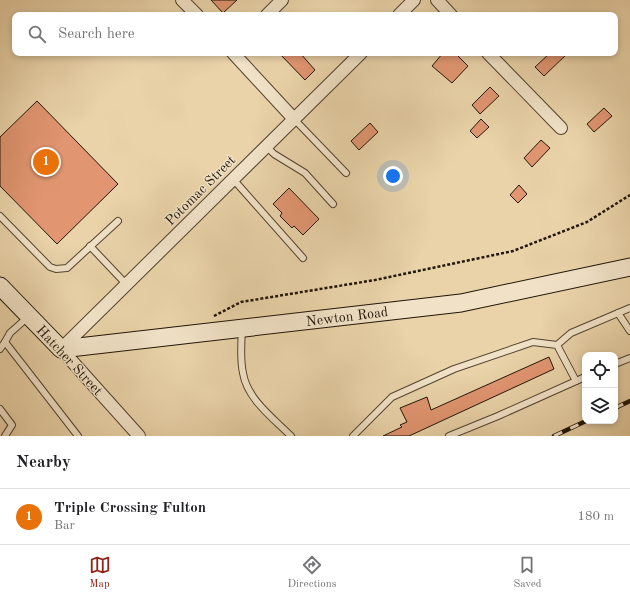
<!DOCTYPE html>
<style>
:root{--surface:#fff;--page:#f6f6f6;--text:#202124;--muted:#757577;--line:#e0e0e0;--accent:#8f2418}
body{margin:0;font-family:"Old Standard TT",serif;background:var(--page);color:var(--text)}
.controls{position:absolute;right:12px;bottom:12px;display:grid;overflow:hidden;border-radius:8px;box-shadow:0 2px 6px #0003}
.controls button{width:36px;height:36px;display:grid;place-items:center;padding:0;border:0;border-bottom:1px solid var(--line);background:var(--surface);color:var(--text);font:20px sans-serif}
.you{position:absolute;left:393px;top:176px;width:14px;height:14px;margin:-10px;border:3px solid #fff;border-radius:50%;background:#1a73e8;box-shadow:0 0 0 6px #1a73e833}
.badge{display:grid;place-items:center;width:26px;height:26px;border-radius:50%;background:var(--accent);color:#fff;font-size:13px;font-weight:700}
.pin{position:absolute;translate:-50% -50%;border:2px solid #fff;box-shadow:0 1px 4px #0006}
.list{margin:0;padding:0;list-style:none}
h2{display:flex;justify-content:space-between;align-items:center;height:52px;margin:0;padding:0 16px;font-size:17px}
h2 small{font-size:13px;font-weight:400;color:var(--muted)}
.list li{display:grid;grid-template-columns:26px 1fr auto;gap:12px;align-items:center;box-sizing:border-box;height:56px;padding:0 16px;border-top:1px solid var(--line)}
.list b{display:block;font-size:15px;white-space:nowrap}
.list p{margin:0;font-size:13px;white-space:nowrap;color:var(--muted)}
.list em{font-size:13px;font-style:normal;color:var(--muted)}
.icon{flex:none;width:22px;height:22px;fill:none;stroke:currentColor;stroke-width:2;stroke-linecap:round;stroke-linejoin:round}
.map{position:relative;flex:none;width:630px;height:436px;overflow:hidden}
.search{position:absolute;background:var(--surface);box-shadow:0 2px 6px #0003;left:12px;right:12px;top:12px;height:44px;display:flex;align-items:center;gap:10px;box-sizing:border-box;padding:0 14px;border-radius:8px;color:var(--muted);font-size:15px}
.sheet{height:108px;background:var(--surface)}
nav{display:flex;justify-content:space-around;align-items:center;box-sizing:border-box;height:56px;border-top:1px solid var(--line);background:var(--surface);font-size:11px;color:var(--muted)}
nav a{display:grid;justify-items:center;gap:2px}
nav .on{color:var(--accent)}
.map>svg:first-child{display:block}
.building{fill:#e19671;stroke:#201507}
.lines{fill:none;stroke-linecap:round;stroke-linejoin:round}
.lane-casing{stroke:#524430;stroke-width:8}
.street-casing{stroke:#524430;stroke-width:14}
.secondary-casing{stroke:#201507;stroke-width:19}
.path{stroke:#201507;stroke-width:2.5;stroke-dasharray:3 2;stroke-linecap:butt}
.lane{stroke:#f1e2c7;stroke-width:6}
.street{stroke:#f1e2c7;stroke-width:12}
.secondary{stroke:#f1e2c7;stroke-width:17}
.rail-casing{stroke:#201507;stroke-width:4.5}
.rail{stroke:#f1e2c7;stroke-width:3;stroke-dasharray:9;stroke-linecap:butt}
.labels{text-anchor:middle;stroke-width:3;stroke-linejoin:round;paint-order:stroke}
.street-label{font-size:14px;fill:#201507;stroke:#f1e2c7}
</style>
<div class="map">
<svg width="630" height="436" viewBox="0 0 630 436">
<rect width="100%" height="100%" fill="#ead3a9"/>
<filter id="stains"><feTurbulence type="fractalNoise" baseFrequency=".005" numOctaves="4"/><feColorMatrix values="0 0 0 0 .2 0 0 0 0 .09 0 0 0 0 .02 0 0 0 .5 -.17"/></filter>
<radialGradient id="worn" r=".72"><stop offset=".6" stop-color="#630" stop-opacity="0"/><stop offset="1" stop-color="#630" stop-opacity=".3"/></radialGradient>
<g class="building">
<path d="M211,0H237L223,13Z"/>
<path d="M279,53H300L315,70L305,80Z"/>
<path d="M443,53H455L468,66L452,83L432,66Z"/>
<path d="M550,53H568L544,76L535,67Z"/>
<path d="M490,87L499,96L480,114L472,105Z"/>
<path d="M37,101L118,184L57,244L0,186V137Z"/>
<path d="M604,108L612,116L594,132L587,124Z"/>
<path d="M481,119L489,127L477,138L470,131Z"/>
<path d="M370,123L378,132L359,150L351,141Z"/>
<path d="M541,140L550,148L532,167L524,158Z"/>
<path d="M519,185L527,194L518,203L510,195Z"/>
<path d="M289,188L319,219L303,235L294,226L292,228L280,216L282,213L273,204Z"/>
<path d="M549,357L554,369L409,436H383L402,427L400,425L407,422L400,408L427,397L431,410Z"/>
</g>
<g class="lines">
<g class="lane-casing">
<g id="lane">
<path d="M294,119L346,173"/>
<path d="M266,146L274,154L305,173L333,204"/>
<path d="M233,179L303,258"/>
<path d="M0,216L50,267L56,269L67,268L118,221"/>
<path d="M90,246L126,284"/>
<path d="M618,313L630,331"/>
<path d="M28,317L10,333L5,342L78,436"/>
<path d="M242,330C241,344 240,359 243,373C247,399 273,418 291,436"/>
<path d="M557,345L571,333L630,308"/>
<path d="M0,349L5,342"/>
<path d="M615,364L630,358"/>
<path d="M0,409L12,425L5,436"/>
<path d="M353,436L392,397L454,369L533,342L557,345L576,381"/>
<path d="M449,436L498,416L585,377"/>
</g>
</g>
<g class="street-casing">
<g id="street">
<path d="M182,0L197,15"/>
<path d="M437,0L451,15"/>
<path d="M267,15L282,0"/>
<path d="M399,15L414,0"/>
<path d="M233,53L294,119"/>
<path d="M488,53L561,128"/>
<path d="M139,436L61,349L361,53"/>
</g>
</g>
<g class="secondary-casing">
<path id="secondary" d="M0,286L61,349L461,303L630,267"/>
</g>
<path class="path" d="M214,316L241,302L375,280L513,251L587,222L630,195"/>
<use href="#lane" class="lane"/>
<use href="#street" class="street"/>
<use href="#secondary" class="secondary"/>
<g class="rail-casing">
<g id="rail">
<path d="M615,408L630,401"/>
<path d="M554,436L586,421"/>
</g>
</g>
<use href="#rail" class="rail"/>
</g>
<g class="labels">
<g class="street-label">
<text transform="translate(200 190) rotate(-45)" y="5">Potomac Street</text>
<text transform="translate(347 316) rotate(-7)" y="5">Newton Road</text>
<text transform="translate(70 360) rotate(47)" y="5">Hatcher Street</text>
</g>
</g>
<rect width="100%" height="100%" filter="url(#stains)"/>
<rect width="100%" height="100%" fill="url(#worn)"/>
</svg>
<div class="controls">
<button><svg class="icon" aria-label="locate" viewBox="0 0 24 24"><circle cx="12" cy="12" r="6"/><path d="M12 2v4M12 18v4M2 12h4M18 12h4"/></svg></button>
<button><svg class="icon" aria-label="layers" viewBox="0 0 24 24"><path d="M12 4l9 5-9 5-9-5zM3 14l9 5 9-5"/></svg></button>
</div>
<div class="you"></div>
<div class="pin badge" style="left:46px;top:162px;background:#e8710a">1</div>
<div class="search"><svg class="icon" aria-label="search" viewBox="0 0 24 24"><circle cx="10" cy="10" r="6"/><path d="M15 15l6 6"/></svg>Search here</div>
</div>
<section class="sheet">
<h2>Nearby<small></small></h2>
<ul class="list">
<li><span class="badge" style="background:#e8710a">1</span><div><b>Triple Crossing Fulton</b><p>Bar</p></div><em>180 m</em></li>
</ul>
</section>
<nav>
<a class="on"><svg class="icon" aria-label="map" viewBox="0 0 24 24"><path d="M3 6l6-2 6 2 6-2v14l-6 2-6-2-6 2zM9 4v14M15 6v14"/></svg>Map</a>
<a><svg class="icon" aria-label="directions" viewBox="0 0 24 24"><path d="M12 3l9 9-9 9-9-9zM9 14v-3h6M13 9l2 2-2 2"/></svg>Directions</a>
<a><svg class="icon" aria-label="saved" viewBox="0 0 24 24"><path d="M7 4h10v16l-5-4-5 4z"/></svg>Saved</a>
</nav>
